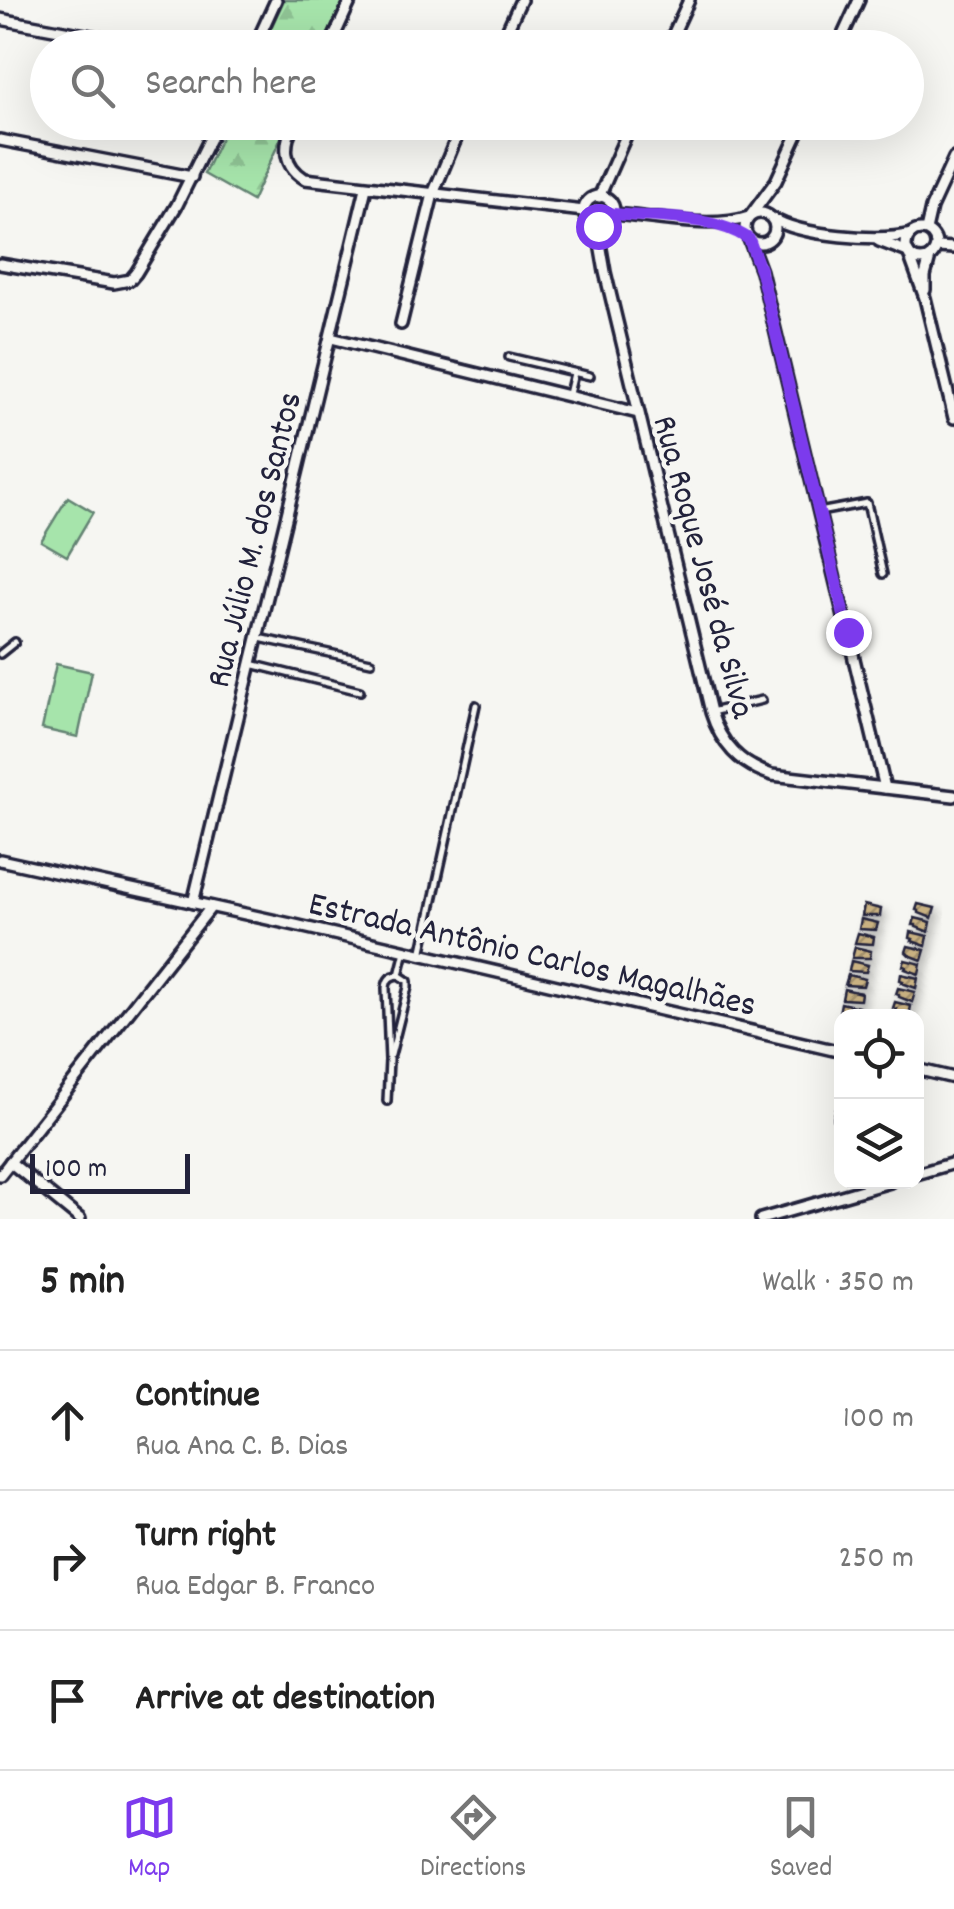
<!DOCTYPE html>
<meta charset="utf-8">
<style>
:root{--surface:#fff;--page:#f2f2f2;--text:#222;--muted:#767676;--line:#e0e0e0;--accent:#7c3aed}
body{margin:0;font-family:Dekko,sans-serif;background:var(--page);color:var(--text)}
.controls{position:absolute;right:30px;bottom:30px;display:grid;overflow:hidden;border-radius:20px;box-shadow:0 10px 40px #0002}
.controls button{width:90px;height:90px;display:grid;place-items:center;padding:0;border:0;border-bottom:2px solid var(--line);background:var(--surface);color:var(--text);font:50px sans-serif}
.scale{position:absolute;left:30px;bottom:25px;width:160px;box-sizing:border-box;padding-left:10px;border:5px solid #22223b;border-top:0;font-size:28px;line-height:35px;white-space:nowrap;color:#22223b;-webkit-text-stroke:8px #f6f6f2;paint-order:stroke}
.stop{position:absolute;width:30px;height:30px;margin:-22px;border:8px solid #7c3aed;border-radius:50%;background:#fff}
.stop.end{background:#7c3aed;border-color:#fff;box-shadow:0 2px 10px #0008}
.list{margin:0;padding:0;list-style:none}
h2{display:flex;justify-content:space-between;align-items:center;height:130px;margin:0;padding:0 40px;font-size:42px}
h2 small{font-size:32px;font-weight:400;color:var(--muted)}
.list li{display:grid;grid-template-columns:65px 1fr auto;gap:30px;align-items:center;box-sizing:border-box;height:140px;padding:0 40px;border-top:2px solid var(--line)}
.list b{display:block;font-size:38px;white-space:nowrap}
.list p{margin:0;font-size:32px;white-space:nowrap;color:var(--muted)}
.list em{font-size:32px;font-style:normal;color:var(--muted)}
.icon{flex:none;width:55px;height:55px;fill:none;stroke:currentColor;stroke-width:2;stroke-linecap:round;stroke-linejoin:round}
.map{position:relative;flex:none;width:954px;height:1219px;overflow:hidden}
.search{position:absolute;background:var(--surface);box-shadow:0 10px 40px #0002;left:30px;right:30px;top:30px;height:110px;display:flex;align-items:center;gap:25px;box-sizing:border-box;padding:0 35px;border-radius:55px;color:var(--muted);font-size:38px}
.sheet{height:550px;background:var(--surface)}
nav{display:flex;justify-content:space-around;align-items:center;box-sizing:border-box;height:140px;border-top:2px solid var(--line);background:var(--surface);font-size:28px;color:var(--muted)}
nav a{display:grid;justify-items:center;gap:5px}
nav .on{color:var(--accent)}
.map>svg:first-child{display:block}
.forest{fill:url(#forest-firs);stroke:#648373;stroke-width:2.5}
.green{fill:#a6e4ab;stroke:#648373;stroke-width:2.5}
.building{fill:url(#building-hatch);stroke:#22223b;stroke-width:2.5;filter:url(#shadow)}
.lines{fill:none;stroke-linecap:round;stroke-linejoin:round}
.lane-casing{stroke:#22223b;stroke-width:12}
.street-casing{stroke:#22223b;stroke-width:16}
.lane{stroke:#f6f6f2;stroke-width:5}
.street{stroke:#f6f6f2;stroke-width:9}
.route{stroke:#7c3aed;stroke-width:12}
.labels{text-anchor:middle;stroke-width:9;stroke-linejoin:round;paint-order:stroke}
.street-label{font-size:35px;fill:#22223b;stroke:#f6f6f2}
</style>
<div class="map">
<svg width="954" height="1219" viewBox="0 0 954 1219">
<defs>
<pattern id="forest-firs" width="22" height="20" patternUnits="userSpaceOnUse" patternTransform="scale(2.5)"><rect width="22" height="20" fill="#a6e4ab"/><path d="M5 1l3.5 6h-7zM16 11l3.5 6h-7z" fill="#8fc394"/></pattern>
<pattern id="building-hatch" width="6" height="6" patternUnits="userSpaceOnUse" patternTransform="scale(2.5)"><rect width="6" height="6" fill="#c9b181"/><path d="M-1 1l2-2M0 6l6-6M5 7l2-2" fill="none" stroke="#a3906b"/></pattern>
<filter id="shadow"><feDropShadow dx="5" dy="5" stdDeviation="5" flood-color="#0004"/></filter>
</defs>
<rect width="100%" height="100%" fill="#f6f6f2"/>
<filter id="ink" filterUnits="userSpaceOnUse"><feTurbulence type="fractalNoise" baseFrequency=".01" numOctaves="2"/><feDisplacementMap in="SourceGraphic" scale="20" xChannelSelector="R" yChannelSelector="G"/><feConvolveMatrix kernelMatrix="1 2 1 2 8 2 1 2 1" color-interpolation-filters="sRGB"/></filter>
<g filter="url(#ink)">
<g class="forest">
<path d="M284,0H344L322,47H262Z"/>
<path d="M228,123H288L252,201L204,174Z"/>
</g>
<g class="green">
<path d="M68,497L93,512L67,556L41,541Z"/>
<path d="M56,664L92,672L78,737L42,729Z"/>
</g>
<g class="building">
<path d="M918,904L935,908L932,918L919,913V911L916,910Z"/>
<path d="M864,905L881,909L880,916H862Z"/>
<path d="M915,918L931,922L929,932L916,927V925H913Z"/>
<path d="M861,919L878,923L876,930L859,929Z"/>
<path d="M911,932L928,936L926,946L912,941L913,939L910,938Z"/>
<path d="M858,933L874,937L873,944L855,943Z"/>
<path d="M908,946L925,950L922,960L909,955L906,952Z"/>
<path d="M855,947L871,951L870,958H852Z"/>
<path d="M905,960L921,964L919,974L905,969L906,967L903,966Z"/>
<path d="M851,961L868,965L866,972L849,971Z"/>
<path d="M901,974L918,978L916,988L902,983L903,981L900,980Z"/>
<path d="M848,975L865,979L863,986L845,985Z"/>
<path d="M898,988L915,992L912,1002L899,997V995L896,994Z"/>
<path d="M844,989L861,993L860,1000L842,999Z"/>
<path d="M895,1002L911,1006L909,1016L895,1011L896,1009L893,1008Z"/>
<path d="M841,1003L858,1007L856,1014L839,1013Z"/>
</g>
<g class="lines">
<g class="lane-casing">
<g id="lane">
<path d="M509,357L590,376"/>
<path d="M569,394L574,373"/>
<path d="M819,512L867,503L883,574"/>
<path d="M259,638L371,662"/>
<path d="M0,654L15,642"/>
<path d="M251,664L360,691"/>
<path d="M711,712L762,700"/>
<path d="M421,955L476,705"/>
<path d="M391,1055L408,987V981L399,975"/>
<path d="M387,1101L389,1060L386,988C387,979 390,976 399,975L405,951"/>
<path d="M842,1106L838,1118L842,1131"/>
</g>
</g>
<g class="street-casing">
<g id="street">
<path d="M0,19L156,48"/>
<path d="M254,48L276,0"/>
<path d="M329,48L351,0"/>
<path d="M499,48L521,0"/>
<path d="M667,48L689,0"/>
<path d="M837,48L859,0"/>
<path d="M294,122C283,145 282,165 305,179L584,211"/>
<path d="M0,140L192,177"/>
<circle cx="599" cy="211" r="15"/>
<path d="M599,197L632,122"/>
<circle cx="760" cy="228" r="15"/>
<path d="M613,214C654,217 711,230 749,217"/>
<path d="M751,215L776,181L803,122"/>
<path d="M772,218C800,236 879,242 911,234"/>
<path d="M597,226L605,272L711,712C721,744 739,764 772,775L954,796"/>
<circle cx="921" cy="245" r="15"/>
<path d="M926,230L931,208L954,158"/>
<path d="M749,239L761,271L885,788"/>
<path d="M879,241L908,252"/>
<path d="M937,247L954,248"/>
<path d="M909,254L925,298L954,418"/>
<path d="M0,264L114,283L130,280L136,273L177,205L218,122"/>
<path d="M925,290V276L930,257"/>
<path d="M401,324L433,194L463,122"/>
<path d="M331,338L638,413"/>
<path d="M0,860L295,925L842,1052"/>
<path d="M193,903L366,188"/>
<path d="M916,1069L954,1078"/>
<path d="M10,1162L80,1219"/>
<path d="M916,1174L954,1163"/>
<path d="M0,1175L211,907"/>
<path d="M761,1219L890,1182"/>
</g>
</g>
<use href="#lane" class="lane"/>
<use href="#street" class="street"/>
</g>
</g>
<g class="lines" filter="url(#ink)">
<path class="route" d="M598,226L608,223L614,214C656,218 713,215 749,239L761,272L848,632"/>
</g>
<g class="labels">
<g class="street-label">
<text transform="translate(252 539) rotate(-76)" y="12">Rua Júlio M. dos Santos</text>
<text transform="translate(706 566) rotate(75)" y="12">Rua Roque José da Silva</text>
<text transform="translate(533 952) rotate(13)" y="12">Estrada Antônio Carlos Magalhães</text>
</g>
</g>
</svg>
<div class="controls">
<button><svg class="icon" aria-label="locate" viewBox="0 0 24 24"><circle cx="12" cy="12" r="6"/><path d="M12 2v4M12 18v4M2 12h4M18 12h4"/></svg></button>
<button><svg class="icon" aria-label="layers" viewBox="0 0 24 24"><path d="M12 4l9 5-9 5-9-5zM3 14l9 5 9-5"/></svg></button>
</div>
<div class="scale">100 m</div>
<div class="stop" style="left:598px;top:226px"></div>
<div class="stop end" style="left:848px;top:632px"></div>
<div class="search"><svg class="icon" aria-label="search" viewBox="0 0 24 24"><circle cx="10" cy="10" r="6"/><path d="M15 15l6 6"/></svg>Search here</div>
</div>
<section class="sheet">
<h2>5 min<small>Walk · 350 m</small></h2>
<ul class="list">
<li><svg class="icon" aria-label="ahead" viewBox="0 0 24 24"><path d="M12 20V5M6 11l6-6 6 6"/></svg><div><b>Continue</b><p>Rua Ana C. B. Dias</p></div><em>100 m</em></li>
<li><svg class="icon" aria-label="right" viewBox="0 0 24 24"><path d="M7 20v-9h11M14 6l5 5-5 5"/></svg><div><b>Turn right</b><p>Rua Edgar B. Franco</p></div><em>250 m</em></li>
<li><svg class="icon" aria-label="arrive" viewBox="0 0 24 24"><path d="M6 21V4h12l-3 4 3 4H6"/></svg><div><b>Arrive at destination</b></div></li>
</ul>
</section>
<nav>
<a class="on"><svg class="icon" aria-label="map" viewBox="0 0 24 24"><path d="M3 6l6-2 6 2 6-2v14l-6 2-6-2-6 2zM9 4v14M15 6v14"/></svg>Map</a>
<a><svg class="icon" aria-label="directions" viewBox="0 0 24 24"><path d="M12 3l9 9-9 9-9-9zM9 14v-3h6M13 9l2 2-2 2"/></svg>Directions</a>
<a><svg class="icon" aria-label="saved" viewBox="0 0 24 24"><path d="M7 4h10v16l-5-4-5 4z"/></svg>Saved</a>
</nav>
